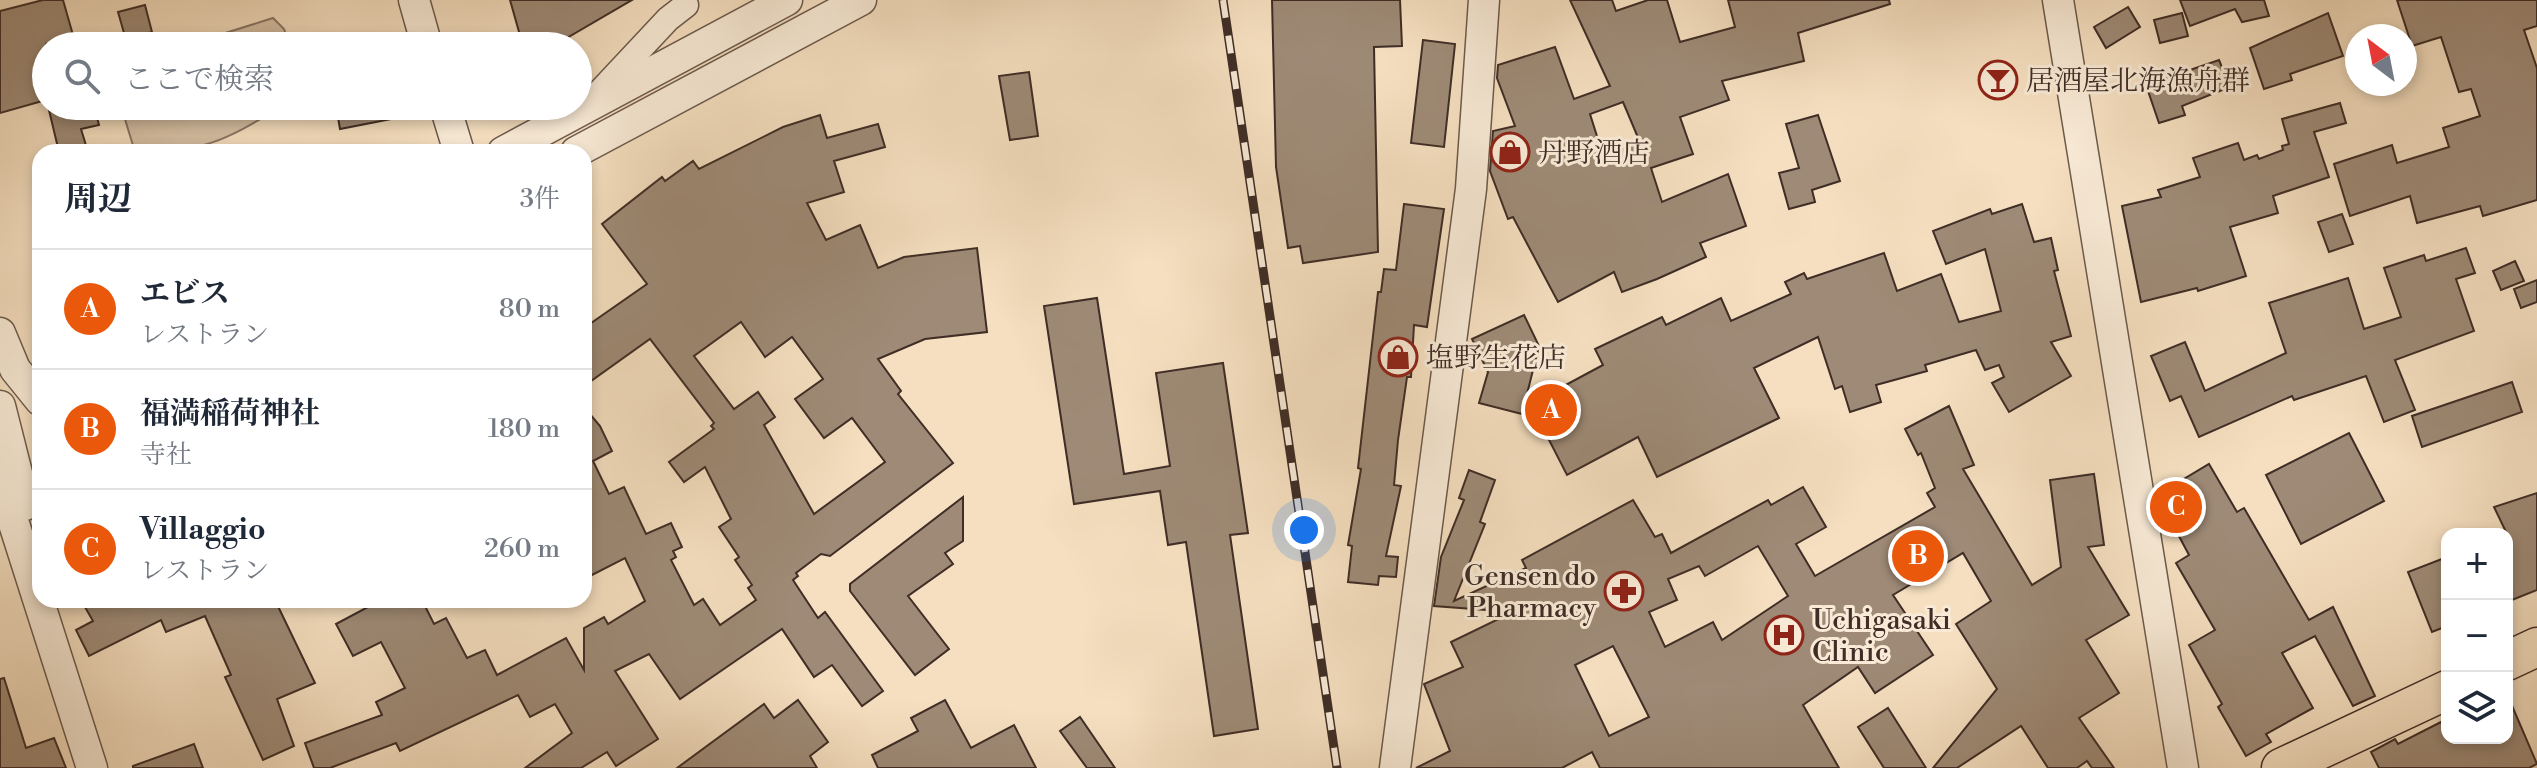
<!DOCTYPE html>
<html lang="ja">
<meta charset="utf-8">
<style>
:root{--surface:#fff;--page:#f6f6f7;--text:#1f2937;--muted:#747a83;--line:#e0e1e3;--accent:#ea580c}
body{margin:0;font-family:"Libre Bodoni","Noto Serif JP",serif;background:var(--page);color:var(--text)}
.controls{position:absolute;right:24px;bottom:24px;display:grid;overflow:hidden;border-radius:16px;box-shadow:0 4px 12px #0003}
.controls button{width:72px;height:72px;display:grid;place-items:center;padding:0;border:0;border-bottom:2px solid var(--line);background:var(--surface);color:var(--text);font:40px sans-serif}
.compass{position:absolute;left:2345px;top:24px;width:72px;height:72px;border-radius:50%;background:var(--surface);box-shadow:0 4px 12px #0003;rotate:328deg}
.you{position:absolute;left:1304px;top:530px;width:28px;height:28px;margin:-20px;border:6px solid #fff;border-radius:50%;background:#1a73e8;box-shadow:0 0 0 12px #1a73e833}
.badge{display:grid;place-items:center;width:52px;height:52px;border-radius:50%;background:var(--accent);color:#fff;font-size:26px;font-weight:700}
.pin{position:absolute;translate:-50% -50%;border:4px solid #fff;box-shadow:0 2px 8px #0006}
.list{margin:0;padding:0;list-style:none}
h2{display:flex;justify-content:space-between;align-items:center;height:104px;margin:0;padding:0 32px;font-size:34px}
h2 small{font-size:26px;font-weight:400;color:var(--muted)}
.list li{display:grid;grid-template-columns:52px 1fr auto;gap:24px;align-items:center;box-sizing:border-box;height:120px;padding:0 32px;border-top:2px solid var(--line)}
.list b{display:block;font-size:30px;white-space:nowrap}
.list p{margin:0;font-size:26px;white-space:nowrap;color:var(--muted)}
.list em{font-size:26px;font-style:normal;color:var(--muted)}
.icon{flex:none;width:44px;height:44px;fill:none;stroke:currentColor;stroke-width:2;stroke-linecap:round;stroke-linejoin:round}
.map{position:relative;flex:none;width:2537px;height:768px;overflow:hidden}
.search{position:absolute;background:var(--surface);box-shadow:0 4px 12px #0003;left:32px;top:32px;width:560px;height:88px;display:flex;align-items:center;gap:20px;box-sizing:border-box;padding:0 28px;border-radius:44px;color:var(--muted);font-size:30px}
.panel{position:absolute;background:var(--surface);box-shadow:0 4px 12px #0003;left:32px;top:144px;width:560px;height:464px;border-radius:24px}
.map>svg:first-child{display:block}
.green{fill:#d6c1a6;stroke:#8a7766;stroke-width:2}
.building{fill:#9e8a76;stroke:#3f2d26;stroke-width:2;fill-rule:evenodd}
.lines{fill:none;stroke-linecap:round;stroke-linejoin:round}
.minor-casing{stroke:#6c5a4c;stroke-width:27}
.tertiary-casing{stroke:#6c5a4c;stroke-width:33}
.primary-casing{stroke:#3f2d26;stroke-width:41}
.minor{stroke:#f8ead6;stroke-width:24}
.tertiary{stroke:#f8ead6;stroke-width:30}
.primary{stroke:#f5dfc0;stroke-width:38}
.rail-casing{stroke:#3f2d26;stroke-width:9}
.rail{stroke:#f8ead6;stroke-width:6;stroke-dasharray:18;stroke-linecap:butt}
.labels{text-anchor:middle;stroke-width:6;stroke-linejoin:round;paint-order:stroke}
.poi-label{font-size:28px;fill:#3f2d26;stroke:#f8ead6;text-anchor:start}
</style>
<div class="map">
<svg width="2537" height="768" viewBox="0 0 2537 768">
<rect width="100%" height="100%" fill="#f5dfc0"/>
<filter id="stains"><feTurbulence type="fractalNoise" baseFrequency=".0025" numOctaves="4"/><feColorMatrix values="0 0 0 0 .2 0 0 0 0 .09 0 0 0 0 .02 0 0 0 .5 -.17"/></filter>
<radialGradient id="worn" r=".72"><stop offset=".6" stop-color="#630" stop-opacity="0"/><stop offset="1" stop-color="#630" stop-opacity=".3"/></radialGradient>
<g class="green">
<path d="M273,18L284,29L290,46H184Z"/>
<path d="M121,106H283C223,141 206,152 135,152Z"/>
</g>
<g class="building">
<path d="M43,0H63L73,35L46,44V100L0,113V11Z"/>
<path d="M510,0H632L553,46H523Z"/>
<path d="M1272,0H1400L1402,46L1374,47L1378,252L1303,263L1300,246L1288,248L1276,167Z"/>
<path d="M1570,0H1612L1616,11L1648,0H1667L1680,42L1735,27L1728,0H1889L1890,4L1798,33L1804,61L1722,81L1729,100L1680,117L1693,154L1651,168L1662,202L1728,174L1746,226L1700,243L1706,257L1657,279L1622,292L1614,272L1558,302L1513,217L1508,219L1490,171L1493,131L1515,126L1497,78L1498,65L1555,47L1574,99L1610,86ZM1623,102L1639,140L1602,152L1590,114Z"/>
<path d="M2180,0H2264L2269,16L2242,22L2235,9L2190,26Z"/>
<path d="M2397,0H2537V26L2524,30L2537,68V200L2483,216L2480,206L2417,223L2410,196L2350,216L2334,164L2392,145L2397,163L2449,147L2443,128L2480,116L2471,89L2459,92L2441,37L2412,46Z"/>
<path d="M145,5L152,32L126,40L118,12Z"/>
<path d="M2128,7L2140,27L2106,48L2094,27Z"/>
<path d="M2182,13L2188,36L2160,43L2154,20Z"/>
<path d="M2328,13L2343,56L2290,74L2292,80L2264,89L2250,48Z"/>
<path d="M1423,40L1455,44L1444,147L1411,143Z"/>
<path d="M2219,60L2230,87L2182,106L2185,115L2159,123L2146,85Z"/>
<path d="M1029,72L1038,136L1010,140L999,76Z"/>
<path d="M2340,103L2346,123L2314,132L2329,177L2273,196L2278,213L2230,227L2246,276L2198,291L2197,288L2141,302L2122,206L2161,197L2158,190L2200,177L2193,158L2238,143L2244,160L2257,155L2259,159L2283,150L2282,146L2289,144L2282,119Z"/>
<path d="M48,106H94L99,125L81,129L88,152H59Z"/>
<path d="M336,106H412V115L340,129Z"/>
<path d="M820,115L827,138L878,124L885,147L834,161L844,192L807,203L826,240L860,225L878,268L904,257L977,248L987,332L925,339L878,359L901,391L898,394L953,463L830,556L821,554L796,573L798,576L793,580L818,618L825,612L883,691L862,706L832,665L814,677L782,629L680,699L649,654L615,671L658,739L616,766L607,752L581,768H525L572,733L555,704L530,717L518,695L400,751L396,743L330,768H314L305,743L382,715L376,702L405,688L381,642L353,656L336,624L381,600H422L434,624L446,618L467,658L485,650L497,675L566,638L584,670V628L604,617L608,624L645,601L625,558L584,579V407L600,426L612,451L593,461L609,494L624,487L646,534L671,523L682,547L673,551L676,557L671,560L694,605L703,599L720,625L756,600L748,588L752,585L735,560L739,557L719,527L731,519L705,467L684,482L669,462L714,429L711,426L714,423L650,339L584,386V328L647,284L602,224L662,177L665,181L693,161L699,169L783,127ZM741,322L765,357L792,337L823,379L795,399L824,438L852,418L885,462L814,514L764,425L775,417L758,392L734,409L694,356Z"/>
<path d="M1818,115L1840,181L1812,190L1815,202L1789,209L1779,173L1799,168L1786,124Z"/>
<path d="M1404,204L1444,209L1427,327L1414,325L1411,377H1407L1398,440L1394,485L1401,486L1386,556L1398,557L1396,577L1379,576L1378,585L1348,582L1352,546L1348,545L1361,469L1358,468L1378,292H1381L1384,269L1396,270Z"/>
<path d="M2022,204L2034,242L2051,238L2058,270L2054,271L2071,336L2051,342L2071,376L2009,412L1992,383L2004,377L1999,365L1985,370L1976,350L1925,365L1927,371L1876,385L1881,402L1850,412L1842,386L1835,389L1818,337L1754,368L1779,418L1657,477L1638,437L1567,475L1548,438L1567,427L1549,394L1603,365L1595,349L1662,317L1666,325L1721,298L1731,321L1791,294L1785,282L1804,273L1807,279L1884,253L1897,291L1941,274L1959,322L2001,311L1985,249L1946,264L1933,231L1990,209L1992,214Z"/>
<path d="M2342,214L2353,244L2329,252L2318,222Z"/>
<path d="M2466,248L2475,273L2456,279L2474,331L2395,360L2415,410L2384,422L2366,376L2294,400L2292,396L2199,437L2181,396L2170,401L2151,356L2185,342L2205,391L2286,353L2269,303L2348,278L2364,329L2401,317L2384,268L2424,255L2426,261Z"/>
<path d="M2515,261L2524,281L2501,290L2493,271Z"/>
<path d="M2537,280V302L2521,308L2514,289Z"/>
<path d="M1097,298L1124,474L1170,466L1156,373L1223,363L1248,533L1230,535L1258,729L1214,736L1186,542L1168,545L1160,491L1074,504L1044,306Z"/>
<path d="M1524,315L1539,346L1522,414L1479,403L1488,372L1472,339Z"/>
<path d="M2512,382L2522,412L2422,447L2412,416Z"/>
<path d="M1949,406L1974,465L1963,469L2032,585L2061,567L2050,480L2094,474L2104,545L2088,547L2129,615L2086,640L2119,693L2079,718L2114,768H2092L2087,761L2077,768H2048L2021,726L1957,768H1933L1997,689L1956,624L1991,601L1963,553L1893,595L1933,655L1875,693L1858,667L1803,705L1839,768H1600L1592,752L1562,768H1416L1450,751L1424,684L1463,667L1451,642L1513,612L1434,606L1441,557L1464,500L1459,498L1469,470L1495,480L1480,522L1485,524L1454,601L1526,568L1522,560L1633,500L1655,537L1662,534L1671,553L1768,500L1771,505L1803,487L1826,527L1796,544L1815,576L1935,507L1927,493L1935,488L1921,453L1918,455L1905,429ZM1758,546L1788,596L1722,640L1713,622L1665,647L1649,612L1677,600L1668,579L1699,566L1705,576ZM1613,646L1649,717L1609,736L1575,665Z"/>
<path d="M2349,433L2384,501L2301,544L2266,475Z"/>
<path d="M2209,464L2237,512L2244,508L2309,620L2333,607L2375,696L2353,706L2315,636L2282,653L2313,708L2266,734L2271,742L2246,756L2218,707L2222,704L2189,645L2215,630L2176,563L2189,555L2157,495Z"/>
<path d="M2537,493V590L2507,602V534L2494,507Z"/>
<path d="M963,497V541L945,553L953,564L908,596L949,649L915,675L850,591V584Z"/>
<path d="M2447,557V626L2432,632L2408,572Z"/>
<path d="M81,600H243L236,606L250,600H275L315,683L277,699L294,746L263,760L225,677L231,675L205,616L166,632L161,620L89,656L76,630L93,621Z"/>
<path d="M4,678L26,748L54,738L66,768H0V679Z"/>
<path d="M2507,694L2537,764L2529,768H2379L2371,752L2395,739L2398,744L2441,722L2447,738H2507Z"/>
<path d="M798,700L828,742L810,756L817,768H677L764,704L774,718Z"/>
<path d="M945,700L971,748L1014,725L1036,768H878L872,755L918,731L911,718Z"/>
<path d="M1888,708L1926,768H1884L1858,727Z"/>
<path d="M1080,717L1115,768H1087L1060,731Z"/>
<path d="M194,744L203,768H133V766Z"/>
</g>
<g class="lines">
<g class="minor-casing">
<path id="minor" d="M595,97L668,19L686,5"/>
</g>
<g class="tertiary-casing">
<g id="tertiary">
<path d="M414,0L427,46"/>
<path d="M2058,0L2183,768"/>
<path d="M445,106L459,152"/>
<path d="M503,152L787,0"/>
<path d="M576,152L861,0"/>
<path d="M0,333L15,369L40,400"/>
<path d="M0,406L25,505"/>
<path d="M0,480L92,768"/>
<path d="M1395,768L1471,189L1484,0"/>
</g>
</g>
<g class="primary-casing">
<g id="primary">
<path d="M2507,661L2537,647"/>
<path d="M2281,768L2447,690"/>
</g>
</g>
<use href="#minor" class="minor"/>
<use href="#tertiary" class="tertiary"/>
<use href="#primary" class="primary"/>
<g class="rail-casing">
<path id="rail" d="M1223,0L1337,768"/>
</g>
<use href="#rail" class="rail"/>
</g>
<defs>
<g id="bar-ring" transform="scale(2)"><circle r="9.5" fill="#f8ead6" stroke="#8f2418" stroke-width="1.5"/><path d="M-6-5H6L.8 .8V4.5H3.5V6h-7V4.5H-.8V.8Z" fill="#8f2418"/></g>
<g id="shop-ring" transform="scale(2)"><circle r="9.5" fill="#f8ead6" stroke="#8f2418" stroke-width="1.5"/><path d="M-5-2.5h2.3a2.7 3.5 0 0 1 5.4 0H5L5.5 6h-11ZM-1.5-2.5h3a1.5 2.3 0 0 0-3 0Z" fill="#8f2418"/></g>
<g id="pharmacy-ring" transform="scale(2)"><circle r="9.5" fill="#f8ead6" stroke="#8f2418" stroke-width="1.5"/><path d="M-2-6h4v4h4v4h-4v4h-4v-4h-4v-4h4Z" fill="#8f2418"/></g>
<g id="hospital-ring" transform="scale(2)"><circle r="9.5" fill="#f8ead6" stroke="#8f2418" stroke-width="1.5"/><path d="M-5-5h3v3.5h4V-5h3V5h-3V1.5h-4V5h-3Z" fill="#8f2418"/></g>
</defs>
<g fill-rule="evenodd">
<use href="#bar-ring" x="1998" y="80"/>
<use href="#shop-ring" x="1510" y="152"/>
<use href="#shop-ring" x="1398" y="357"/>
<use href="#pharmacy-ring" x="1624" y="591"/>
<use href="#hospital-ring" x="1784" y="635"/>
</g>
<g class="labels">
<g class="poi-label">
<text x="2026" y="90">居酒屋北海漁舟群</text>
<text x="1538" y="162">丹野酒店</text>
<text x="1426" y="367">塩野生花店</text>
<text x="1596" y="585" text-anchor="end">Gensen do<tspan x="1596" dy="32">Pharmacy</tspan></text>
<text x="1812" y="629">Uchigasaki<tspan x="1812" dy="32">Clinic</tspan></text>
</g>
</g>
<rect width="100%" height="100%" filter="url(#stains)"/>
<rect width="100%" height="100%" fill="url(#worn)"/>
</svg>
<div class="controls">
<button>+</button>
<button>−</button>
<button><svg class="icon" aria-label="layers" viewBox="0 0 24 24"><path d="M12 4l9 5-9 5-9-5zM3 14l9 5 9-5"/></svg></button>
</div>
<svg class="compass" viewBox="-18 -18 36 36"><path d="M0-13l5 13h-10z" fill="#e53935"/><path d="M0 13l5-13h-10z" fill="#747a83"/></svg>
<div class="you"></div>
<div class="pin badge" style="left:1551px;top:410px">A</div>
<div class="pin badge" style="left:1918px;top:556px">B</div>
<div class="pin badge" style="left:2176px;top:507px">C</div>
<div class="search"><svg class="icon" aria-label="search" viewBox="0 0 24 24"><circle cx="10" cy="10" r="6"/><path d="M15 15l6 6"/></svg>ここで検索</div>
<section class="panel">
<h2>周辺<small>3件</small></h2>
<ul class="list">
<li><span class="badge">A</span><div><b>エビス</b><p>レストラン</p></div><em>80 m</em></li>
<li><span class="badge">B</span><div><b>福満稲荷神社</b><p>寺社</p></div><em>180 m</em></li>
<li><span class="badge">C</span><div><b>Villaggio</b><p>レストラン</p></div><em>260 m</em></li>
</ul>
</section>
</div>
